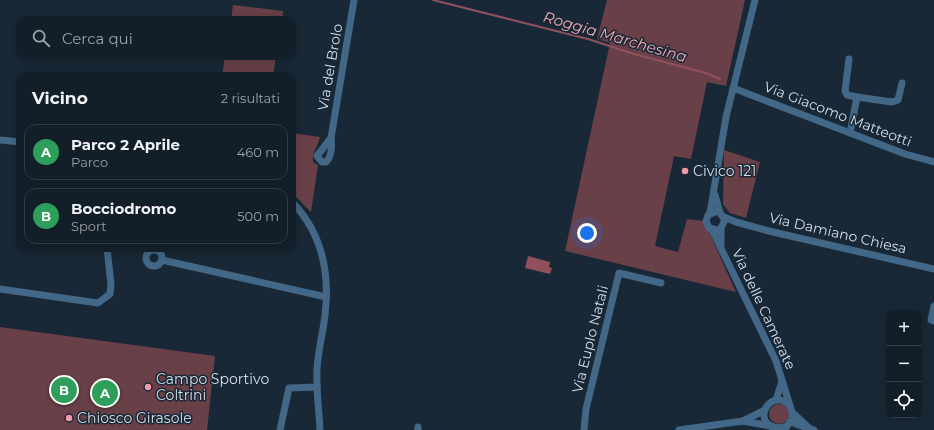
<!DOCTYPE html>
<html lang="it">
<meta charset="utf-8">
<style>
:root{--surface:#121e28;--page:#1b2730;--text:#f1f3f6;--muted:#9ca2a8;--line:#313c45;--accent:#bca0f2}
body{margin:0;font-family:Montserrat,sans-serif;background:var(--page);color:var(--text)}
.controls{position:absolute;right:12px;bottom:12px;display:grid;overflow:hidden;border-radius:8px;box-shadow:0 2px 10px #0003}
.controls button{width:36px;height:36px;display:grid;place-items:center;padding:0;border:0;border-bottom:1px solid var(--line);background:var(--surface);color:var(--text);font:20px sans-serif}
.you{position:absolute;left:587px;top:233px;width:14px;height:14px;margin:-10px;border:3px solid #fff;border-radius:50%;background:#1a73e8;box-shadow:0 0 0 6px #1a73e833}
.badge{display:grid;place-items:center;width:26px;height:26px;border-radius:50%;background:var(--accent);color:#fff;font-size:13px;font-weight:700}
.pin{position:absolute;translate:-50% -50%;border:2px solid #fff;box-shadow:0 1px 4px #0006}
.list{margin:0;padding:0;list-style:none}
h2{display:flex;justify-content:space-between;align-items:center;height:52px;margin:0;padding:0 16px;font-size:17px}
h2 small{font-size:13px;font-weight:400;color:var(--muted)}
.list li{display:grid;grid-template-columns:26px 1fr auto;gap:12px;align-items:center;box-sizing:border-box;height:56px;margin:0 8px 8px;padding:0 8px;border:1px solid var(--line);border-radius:12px}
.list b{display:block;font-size:15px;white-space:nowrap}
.list p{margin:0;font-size:13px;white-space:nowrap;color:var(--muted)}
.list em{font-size:13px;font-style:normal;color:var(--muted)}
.icon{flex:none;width:22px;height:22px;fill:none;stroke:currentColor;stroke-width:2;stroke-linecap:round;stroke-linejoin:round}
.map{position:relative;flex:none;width:934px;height:430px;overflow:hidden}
.search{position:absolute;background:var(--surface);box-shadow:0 2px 10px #0003;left:16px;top:16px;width:280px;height:44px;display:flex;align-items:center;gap:10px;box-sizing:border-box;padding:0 14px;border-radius:12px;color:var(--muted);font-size:15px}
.panel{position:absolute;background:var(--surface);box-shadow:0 2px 10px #0003;left:16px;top:72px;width:280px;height:180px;border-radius:12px}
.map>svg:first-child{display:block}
.green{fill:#694048}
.water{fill:#90515d}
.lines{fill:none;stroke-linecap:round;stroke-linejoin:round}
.stream{stroke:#90515d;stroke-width:2}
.street{stroke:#436887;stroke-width:7}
.poi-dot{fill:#f39aaa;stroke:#182836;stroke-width:1.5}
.labels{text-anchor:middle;stroke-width:3;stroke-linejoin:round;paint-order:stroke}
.street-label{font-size:14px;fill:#d5dfe9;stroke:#182836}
.poi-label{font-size:14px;fill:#d5dfe9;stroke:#182836;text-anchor:start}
.water-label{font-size:15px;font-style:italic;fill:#f6a9b6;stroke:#182836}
</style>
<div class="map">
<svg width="934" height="430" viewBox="0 0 934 430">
<rect width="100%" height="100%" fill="#182836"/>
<g class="green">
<path d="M607,0H745L726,86L707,82L691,159L674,156L655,246L678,252L687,219L704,221L736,292L565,251L610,43L597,39Z"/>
<path d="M233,5L283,11L282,20H231Z"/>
<path d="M225,56H276L273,76H222Z"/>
<path d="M292,133L320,137C318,146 312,152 313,162L318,165L311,212L292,193Z"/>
<path d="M724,150L760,162L746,218L730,213L723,204Z"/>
<path d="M0,327L215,356L207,430H0Z"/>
<circle cx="779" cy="414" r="10"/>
</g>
<path class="water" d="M528,256L550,262L549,267L552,268L550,274L525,268Z"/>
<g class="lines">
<path class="stream" d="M433,0L588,39L634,54L706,73L720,79"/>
<g class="street">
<path d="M849,59L845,91L847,95L857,97L850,133"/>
<path d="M733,88L905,154L934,162"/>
<path d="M857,97L892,102L898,100L902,83"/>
<path d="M331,138L317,156L322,162H326C332,156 332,146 331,138L354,0"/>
<path d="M0,140L20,142"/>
<path d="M715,195L720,213L725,220L721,228V245"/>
<path d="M292,202C322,233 330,273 325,315C323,333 318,351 317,369C316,389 319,410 320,430"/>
<path d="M715,212L708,215L706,221L709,228L717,230"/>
<path d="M710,213L726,117L755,0"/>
<path d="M724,217L736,222L773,232L934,269"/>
<path d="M712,230L776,361L792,412V419L784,430"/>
<circle cx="154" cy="258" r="8"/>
<path d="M162,260L326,297"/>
<path d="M0,289L98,303L110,294L111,285L107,248"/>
<path d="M934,306L931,320L934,321"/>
<path d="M776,400L782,381"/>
<path d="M792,412L808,427"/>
<path d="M743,421L765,410"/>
<path d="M790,422L814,430"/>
<path d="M787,426C782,428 777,429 771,426C752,415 775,388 790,406"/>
<path d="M418,427V430"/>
<path d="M280,430L289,388L317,387"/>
<path d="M584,430L586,409L619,273L661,283"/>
<path d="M679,430L743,421L770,426"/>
</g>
</g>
<g class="poi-dot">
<circle cx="685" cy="171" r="4"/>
<circle cx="148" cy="387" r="4"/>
<circle cx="69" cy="418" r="4"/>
</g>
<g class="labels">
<g class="street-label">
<text transform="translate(330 67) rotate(-80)" y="5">Via del Brolo</text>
<text transform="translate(838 114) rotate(21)" y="5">Via Giacomo Matteotti</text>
<text transform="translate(838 233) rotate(13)" y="5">Via Damiano Chiesa</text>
<text transform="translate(764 309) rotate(65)" y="5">Via delle Camerate</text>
<text transform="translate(590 339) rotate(-76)" y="5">Via Euplo Natali</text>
</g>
<g class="poi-label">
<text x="693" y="176">Civico 121</text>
<text x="156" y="384">Campo Sportivo<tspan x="156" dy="16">Coltrini</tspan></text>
<text x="77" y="423">Chiosco Girasole</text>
</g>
<g class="water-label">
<text transform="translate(615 37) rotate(16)" y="5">Roggia Marchesina</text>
</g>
</g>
</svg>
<div class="controls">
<button>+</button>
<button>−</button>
<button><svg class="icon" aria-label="locate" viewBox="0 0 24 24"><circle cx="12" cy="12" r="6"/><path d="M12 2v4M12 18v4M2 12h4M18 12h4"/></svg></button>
</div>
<div class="you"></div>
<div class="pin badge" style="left:105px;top:393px;background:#2e9e5b">A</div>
<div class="pin badge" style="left:64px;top:390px;background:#2e9e5b">B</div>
<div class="search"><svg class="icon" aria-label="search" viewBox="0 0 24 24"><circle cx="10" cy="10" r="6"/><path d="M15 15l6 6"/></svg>Cerca qui</div>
<section class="panel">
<h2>Vicino<small>2 risultati</small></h2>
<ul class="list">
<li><span class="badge" style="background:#2e9e5b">A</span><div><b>Parco 2 Aprile</b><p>Parco</p></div><em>460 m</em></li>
<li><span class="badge" style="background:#2e9e5b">B</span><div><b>Bocciodromo</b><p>Sport</p></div><em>500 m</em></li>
</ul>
</section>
</div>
